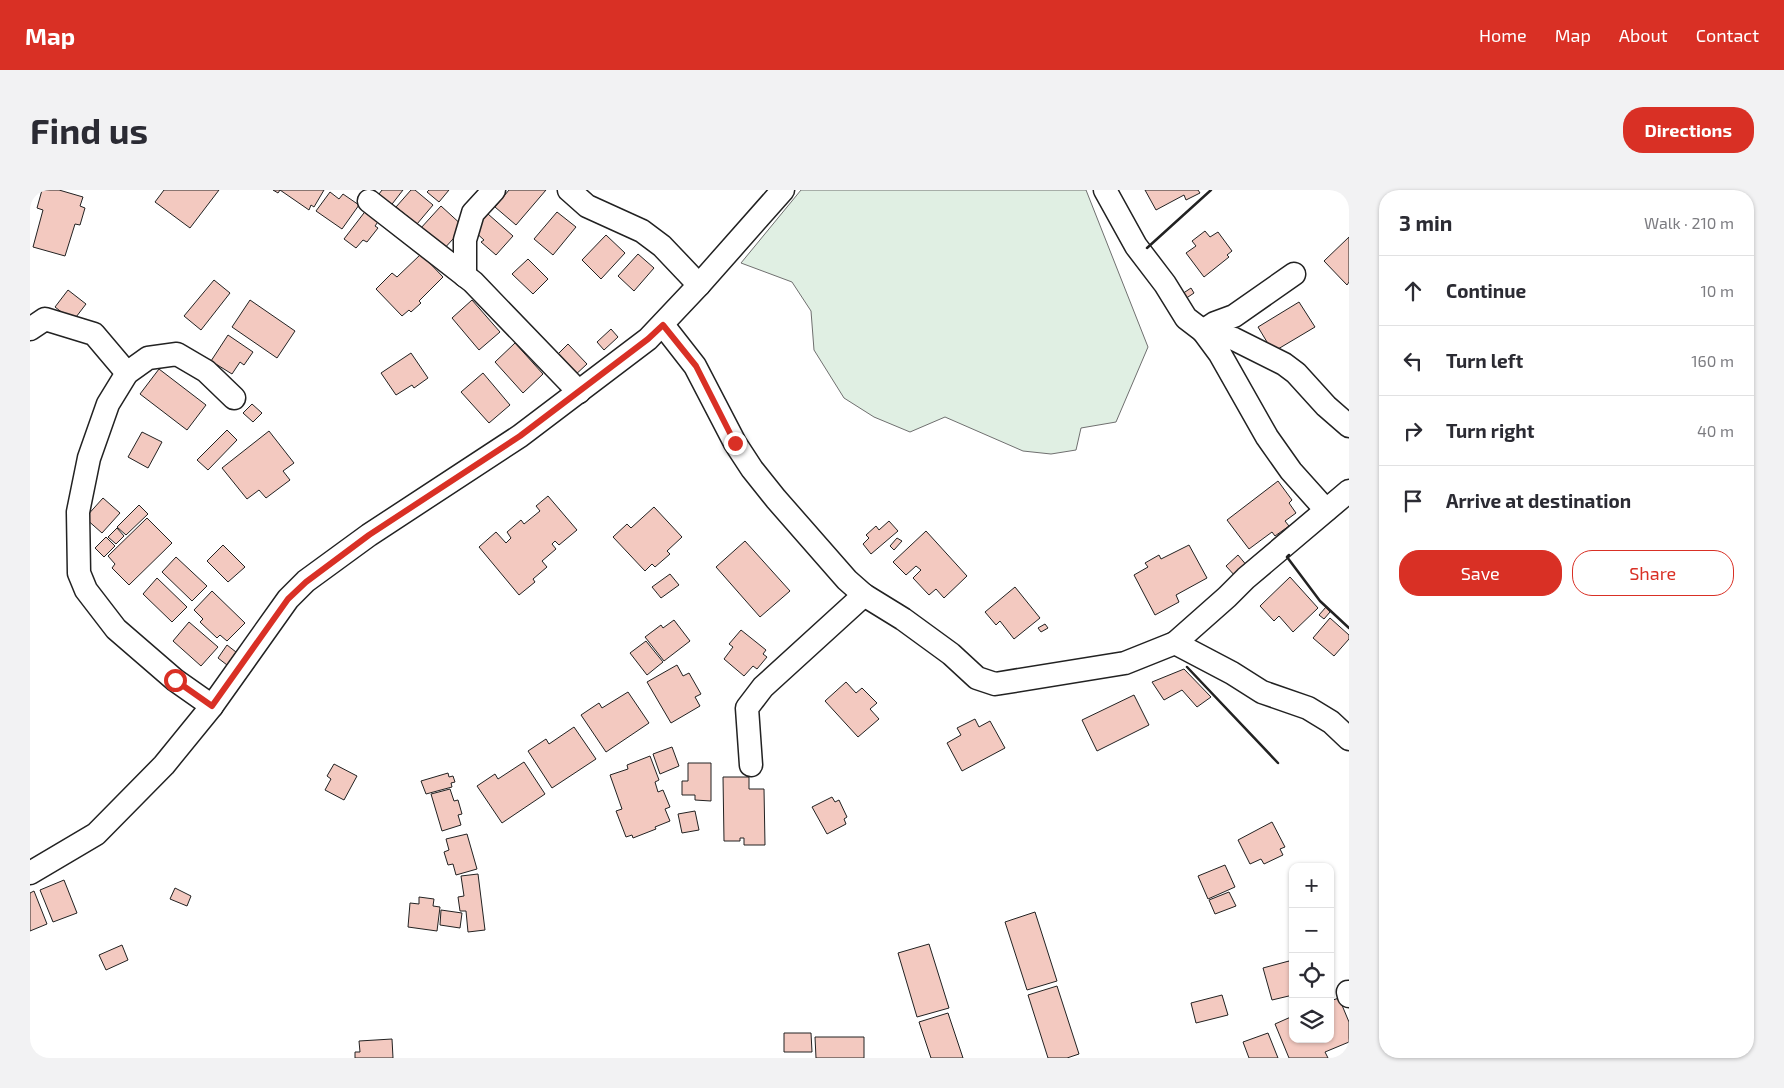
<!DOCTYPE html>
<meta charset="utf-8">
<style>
:root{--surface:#fff;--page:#f2f2f3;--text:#2b2b33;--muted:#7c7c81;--line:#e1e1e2;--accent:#d93025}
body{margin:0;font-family:"Exo 2",sans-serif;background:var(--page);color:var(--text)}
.controls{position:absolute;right:15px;bottom:15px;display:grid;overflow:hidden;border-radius:10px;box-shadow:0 1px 4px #0004}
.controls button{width:45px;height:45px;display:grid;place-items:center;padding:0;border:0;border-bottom:1px solid var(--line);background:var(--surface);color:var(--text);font:25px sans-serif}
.stop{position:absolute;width:15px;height:15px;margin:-11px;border:4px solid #d93025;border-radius:50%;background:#fff}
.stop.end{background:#d93025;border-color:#fff;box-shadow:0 1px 5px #0008}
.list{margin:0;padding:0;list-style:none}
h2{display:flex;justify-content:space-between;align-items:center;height:65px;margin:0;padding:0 20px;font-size:21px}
h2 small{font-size:16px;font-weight:400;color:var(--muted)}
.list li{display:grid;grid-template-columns:32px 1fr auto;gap:15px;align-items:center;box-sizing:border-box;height:70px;padding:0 20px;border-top:1px solid var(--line)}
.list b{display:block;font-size:19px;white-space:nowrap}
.list em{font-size:16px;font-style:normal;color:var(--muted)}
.actions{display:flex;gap:10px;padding:15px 20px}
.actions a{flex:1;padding:11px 0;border:1px solid var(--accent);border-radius:20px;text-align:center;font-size:18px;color:var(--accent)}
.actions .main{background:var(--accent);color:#fff}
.icon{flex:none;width:28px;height:28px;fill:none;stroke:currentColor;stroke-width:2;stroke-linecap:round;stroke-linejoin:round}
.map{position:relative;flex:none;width:1319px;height:868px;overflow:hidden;border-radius:20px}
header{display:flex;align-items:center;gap:30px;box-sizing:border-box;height:70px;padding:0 25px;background:var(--accent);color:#fff}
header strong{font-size:24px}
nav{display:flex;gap:28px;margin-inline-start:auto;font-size:18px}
.intro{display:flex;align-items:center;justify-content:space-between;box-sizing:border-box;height:120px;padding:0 30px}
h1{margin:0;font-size:35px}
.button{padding:12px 22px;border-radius:20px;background:var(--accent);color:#fff;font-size:18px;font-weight:700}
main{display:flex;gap:30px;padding:0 30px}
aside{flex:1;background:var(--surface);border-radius:20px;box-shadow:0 1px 4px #0004}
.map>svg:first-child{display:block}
.green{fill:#e0efe3;stroke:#6f6f6f}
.building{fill:#f3c9c0;stroke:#222}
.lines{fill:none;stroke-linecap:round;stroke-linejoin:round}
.street-casing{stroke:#222;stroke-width:25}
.street{stroke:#fff;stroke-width:22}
.wall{stroke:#222;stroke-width:2.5}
.route{stroke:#d93025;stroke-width:6}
</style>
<header>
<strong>Map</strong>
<nav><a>Home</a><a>Map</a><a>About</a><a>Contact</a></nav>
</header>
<div class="intro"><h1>Find us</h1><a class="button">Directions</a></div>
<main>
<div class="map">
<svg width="1319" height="868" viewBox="0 0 1319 868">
<rect width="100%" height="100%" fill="#fff"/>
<path class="green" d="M771,0H1056L1118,157L1086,232L1051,238L1046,260L1021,264L993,261L915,227L880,242L844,227L814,208L784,160L781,121L762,92L711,73Z"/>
<g class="building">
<path d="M12,0H29L53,7L50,16L55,18L50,35L45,34L35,66L3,57L13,20L7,18Z"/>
<path d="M134,0H189L160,38L125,12Z"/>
<path d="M243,0H294L284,17L281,15L279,20L250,0L248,3Z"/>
<path d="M352,0H373L359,18L346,8Z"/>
<path d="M381,0H385L403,15L387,34L366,17Z"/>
<path d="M399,0H419L409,12L397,2Z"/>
<path d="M479,0H516L486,35L465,17Z"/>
<path d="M1115,0H1168L1170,3L1156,10L1154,5L1126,20Z"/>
<path d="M300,2L309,9L313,4L329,15L312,39L286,21Z"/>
<path d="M411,16L434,37L412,61L390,39Z"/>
<path d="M337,19L350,29L345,36L348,38L337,52L333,50L326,58L314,49Z"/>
<path d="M527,22L546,37L523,65L504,49Z"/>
<path d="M458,24L483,46L466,65L451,52L454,50L443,40Z"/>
<path d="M1175,41L1180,47L1188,42L1202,61L1197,65L1199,67L1174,87L1156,63L1166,56L1162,51Z"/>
<path d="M576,45L595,63L571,89L552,70Z"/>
<path d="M1319,47V92L1317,95L1294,71Z"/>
<path d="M391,64L413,87L389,111L391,113L381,122L379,120L372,126L346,99L362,83L367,87Z"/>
<path d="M608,64L624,78L604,101L588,86Z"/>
<path d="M498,69L518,89L503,104L482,84Z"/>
<path d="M184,90L200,103L171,140L154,126Z"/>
<path d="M1161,98L1164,103L1152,111L1149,106Z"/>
<path d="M38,100L56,114L43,131L25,117Z"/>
<path d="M220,110L265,141L247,168L202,137Z"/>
<path d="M442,110L470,142L449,160L422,128Z"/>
<path d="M1269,112L1285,137L1243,162L1228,137Z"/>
<path d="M581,139L588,147L574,160L567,152Z"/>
<path d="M198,145L223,162L214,175L210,172L202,184L181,171Z"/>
<path d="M485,153L513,184L493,203L465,172Z"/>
<path d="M538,154L557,174L543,187L524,168Z"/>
<path d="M381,163L398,188L384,198L382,195L366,205L351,183Z"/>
<path d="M129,179L176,215L157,240L110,204Z"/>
<path d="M453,183L480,215L459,233L431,202Z"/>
<path d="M222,214L232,223L223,232L213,223Z"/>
<path d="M197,240L207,250L178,280L167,270Z"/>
<path d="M239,241L264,273L253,281L260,290L236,308L229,300L217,309L192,278Z"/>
<path d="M112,242L132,252L118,278L98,267Z"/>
<path d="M1248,291L1262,310L1259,313L1266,323L1255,331L1259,336L1245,346L1242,342L1219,359L1197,330Z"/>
<path d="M518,306L547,340L529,355L525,351L522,354L526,359L512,371L517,377L503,389L505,392L489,405L449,357L466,342L476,353L481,348L477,342L491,330L494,334L510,321L506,316Z"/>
<path d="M73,308L90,323L72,343L55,328Z"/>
<path d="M109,315L118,324L96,345L87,337Z"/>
<path d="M624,317L652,347L637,361L640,364L625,377L622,374L615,381L583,347L597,334L601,338Z"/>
<path d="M117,328L142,353L99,395L82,378L85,374L78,366Z"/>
<path d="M859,331L868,341L841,364L833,354L839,348L836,345L846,336L849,340Z"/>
<path d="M87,338L94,346L86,354L78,347Z"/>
<path d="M896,341L937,386L914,408L906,399L899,405L883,388L891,380L886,376L876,385L863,372Z"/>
<path d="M76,347L85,356L74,367L65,358Z"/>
<path d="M867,348L872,351L864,360L860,356Z"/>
<path d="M715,351L760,401L730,427L686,377Z"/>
<path d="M193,355L215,377L198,392L177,371Z"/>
<path d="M1159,355L1177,388L1146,405L1149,412L1125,425L1104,385L1118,377L1115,373L1129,365L1131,369Z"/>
<path d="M1208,365L1218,377L1206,387L1196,376Z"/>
<path d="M146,367L177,396L162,411L132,382Z"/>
<path d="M640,384L649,395L631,408L622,397Z"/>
<path d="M1260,387L1288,418L1263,442L1249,426L1244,431L1230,416Z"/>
<path d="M127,388L157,417L142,432L113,404Z"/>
<path d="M985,397L1010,428L984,449L970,431L966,435L955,422Z"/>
<path d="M182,401L215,433L197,451L190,445L187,448L170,432L173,429L164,420Z"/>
<path d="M1296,417L1300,422L1294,429L1289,425Z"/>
<path d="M1300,428L1319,445V449L1304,466L1283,448Z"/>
<path d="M644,430L660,451L634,471L615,447L631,435L633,438Z"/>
<path d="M159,432L188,457L171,476L143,451Z"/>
<path d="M1015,434L1018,438L1011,442L1008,438Z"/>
<path d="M711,440L736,460L733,464L737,467L727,479L723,476L714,486L694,469L703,457L699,454Z"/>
<path d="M616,451L633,472L617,485L600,463Z"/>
<path d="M197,455L206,462L197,475L188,468Z"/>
<path d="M647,475L653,486L659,483L671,504L665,507L670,516L641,533L617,492Z"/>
<path d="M1154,479L1181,507L1167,517L1152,500L1134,510L1122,492Z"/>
<path d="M816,492L826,503L832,498L847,513L840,519L849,529L828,547L795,511Z"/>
<path d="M598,502L619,533L576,562L551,525L569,513L572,518Z"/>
<path d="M1104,505L1119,535L1067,561L1052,530Z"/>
<path d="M945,529L949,537L960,531L975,558L932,581L917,553L931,545L927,538Z"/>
<path d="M544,537L566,569L522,598L498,561L516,549L519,554Z"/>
<path d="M642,557L649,576L630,584L623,564Z"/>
<path d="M620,566L629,590L625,592L628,602L633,600L640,617L635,619L640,631L625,637L626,639L603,648L602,645L596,647L586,621L592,619L580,585L598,579L597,575Z"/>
<path d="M494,572L515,604L472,633L447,596L465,584L468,589Z"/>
<path d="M658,573H681V611L665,610V605H652V591H658Z"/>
<path d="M304,574L327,586L314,610L295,600L301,589L297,586Z"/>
<path d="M418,583L419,587L423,586L425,592L421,593L422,597L396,604L391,591Z"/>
<path d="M693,587H719V599H734L735,655H714V648H710V651H694Z"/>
<path d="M420,599L424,611L428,610L432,624L428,625L431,635L412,641L401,604Z"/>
<path d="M802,607L805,612L809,610L817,627L814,629L816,634L797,644L782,617Z"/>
<path d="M665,621L669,640L652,643L648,624Z"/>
<path d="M1242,632L1255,657L1250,659L1253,665L1234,674L1231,669L1220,674L1208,650Z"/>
<path d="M437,644L447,679L426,685L423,674L418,675L414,662L419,660L416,649Z"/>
<path d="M1195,675L1205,697L1178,709L1168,686Z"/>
<path d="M448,684L455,740L438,742L436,721H430L428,707L434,706L431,686Z"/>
<path d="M34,690L47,723L23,732L10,700Z"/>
<path d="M145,698L161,706L157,716L140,709Z"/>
<path d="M4,701L17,734L0,741V703Z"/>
<path d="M1199,702L1206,716L1185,724L1179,710Z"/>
<path d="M389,707L404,709L403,716L410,717L407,741L378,737L380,713L389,714Z"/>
<path d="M411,720L432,723L430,738L410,735Z"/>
<path d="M1005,722L1027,791L997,800L975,732Z"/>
<path d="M899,754L919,818L887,827L868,763Z"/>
<path d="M92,755L98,770L76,780L69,765Z"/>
<path d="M1259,771L1263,784V805L1242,810L1233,778Z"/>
<path d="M1027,796L1049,864L1037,868H1018L998,805Z"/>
<path d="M1192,805L1198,825L1166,833L1161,813Z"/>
<path d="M1309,808L1319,832V852L1295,862L1298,868H1259L1245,834L1263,826V849H1300V811Z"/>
<path d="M918,823L933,868H901L889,832Z"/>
<path d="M754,843H781L782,862H754Z"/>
<path d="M1238,843L1248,868H1219L1213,852Z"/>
<path d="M785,847H834V868H786Z"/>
<path d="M362,849L363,868H325V862H330L329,851Z"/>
</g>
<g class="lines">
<g class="street-casing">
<g id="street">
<path d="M539,0L557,16L612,41L632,56L669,95"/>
<path d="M1075,0L1106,56L1135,94L1156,128L1173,141L1190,164L1237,247L1261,281L1296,320"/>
<path d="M339,11L443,92L549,202"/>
<path d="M435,86V50L443,23L464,0"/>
<path d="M633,135L665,176L705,253L722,279L746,309L817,390L834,405L873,429L921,464L947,488L965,494L1095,473L1145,453L1197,407L1216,388L1319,301"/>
<path d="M0,139L15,129L64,144L97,183"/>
<path d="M1173,141L1204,149L1254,174L1266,183L1296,216L1319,236"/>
<path d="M1173,141L1185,133L1204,126L1264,84"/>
<path d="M1145,453L1202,483L1232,502L1278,518L1301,532L1319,549"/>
<path d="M182,516L145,490L86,439L56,400L49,383L48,322L59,268L78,214L97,183L118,168L147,164L176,181L204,208"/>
<path d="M721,575L717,518L733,497L834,405"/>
<path d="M0,683L66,644L134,575L182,516L258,409L276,391L339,345L490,246L618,149L669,95L753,0"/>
<path d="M1318,802L1319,806"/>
</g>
</g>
<use href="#street" class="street"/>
<g class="wall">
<path d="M1117,58L1181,0"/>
<path d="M1259,365L1257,367L1290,411L1319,438"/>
<path d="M1157,477L1248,573"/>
</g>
</g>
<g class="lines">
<path class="route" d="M145,490L182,516L258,409L276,392L339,345L490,246L618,149L633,135L666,176L705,253"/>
</g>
</svg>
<div class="controls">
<button>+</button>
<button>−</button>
<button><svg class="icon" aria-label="locate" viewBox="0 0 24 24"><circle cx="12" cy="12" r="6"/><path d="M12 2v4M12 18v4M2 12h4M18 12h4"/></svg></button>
<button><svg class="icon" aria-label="layers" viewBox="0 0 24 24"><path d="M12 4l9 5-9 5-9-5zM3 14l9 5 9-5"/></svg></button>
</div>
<div class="stop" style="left:145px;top:490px"></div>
<div class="stop end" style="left:705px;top:253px"></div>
</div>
<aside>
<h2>3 min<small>Walk · 210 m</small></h2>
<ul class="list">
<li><svg class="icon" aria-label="ahead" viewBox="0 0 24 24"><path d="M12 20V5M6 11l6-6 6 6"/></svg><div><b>Continue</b></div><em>10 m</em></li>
<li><svg class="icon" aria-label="left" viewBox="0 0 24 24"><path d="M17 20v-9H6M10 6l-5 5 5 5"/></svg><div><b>Turn left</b></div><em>160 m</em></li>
<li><svg class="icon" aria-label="right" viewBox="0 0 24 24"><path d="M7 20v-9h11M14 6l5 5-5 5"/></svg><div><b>Turn right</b></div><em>40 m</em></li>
<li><svg class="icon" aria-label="arrive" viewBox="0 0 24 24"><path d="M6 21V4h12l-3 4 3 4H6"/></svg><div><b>Arrive at destination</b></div></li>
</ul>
<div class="actions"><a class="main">Save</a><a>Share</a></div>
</aside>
</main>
